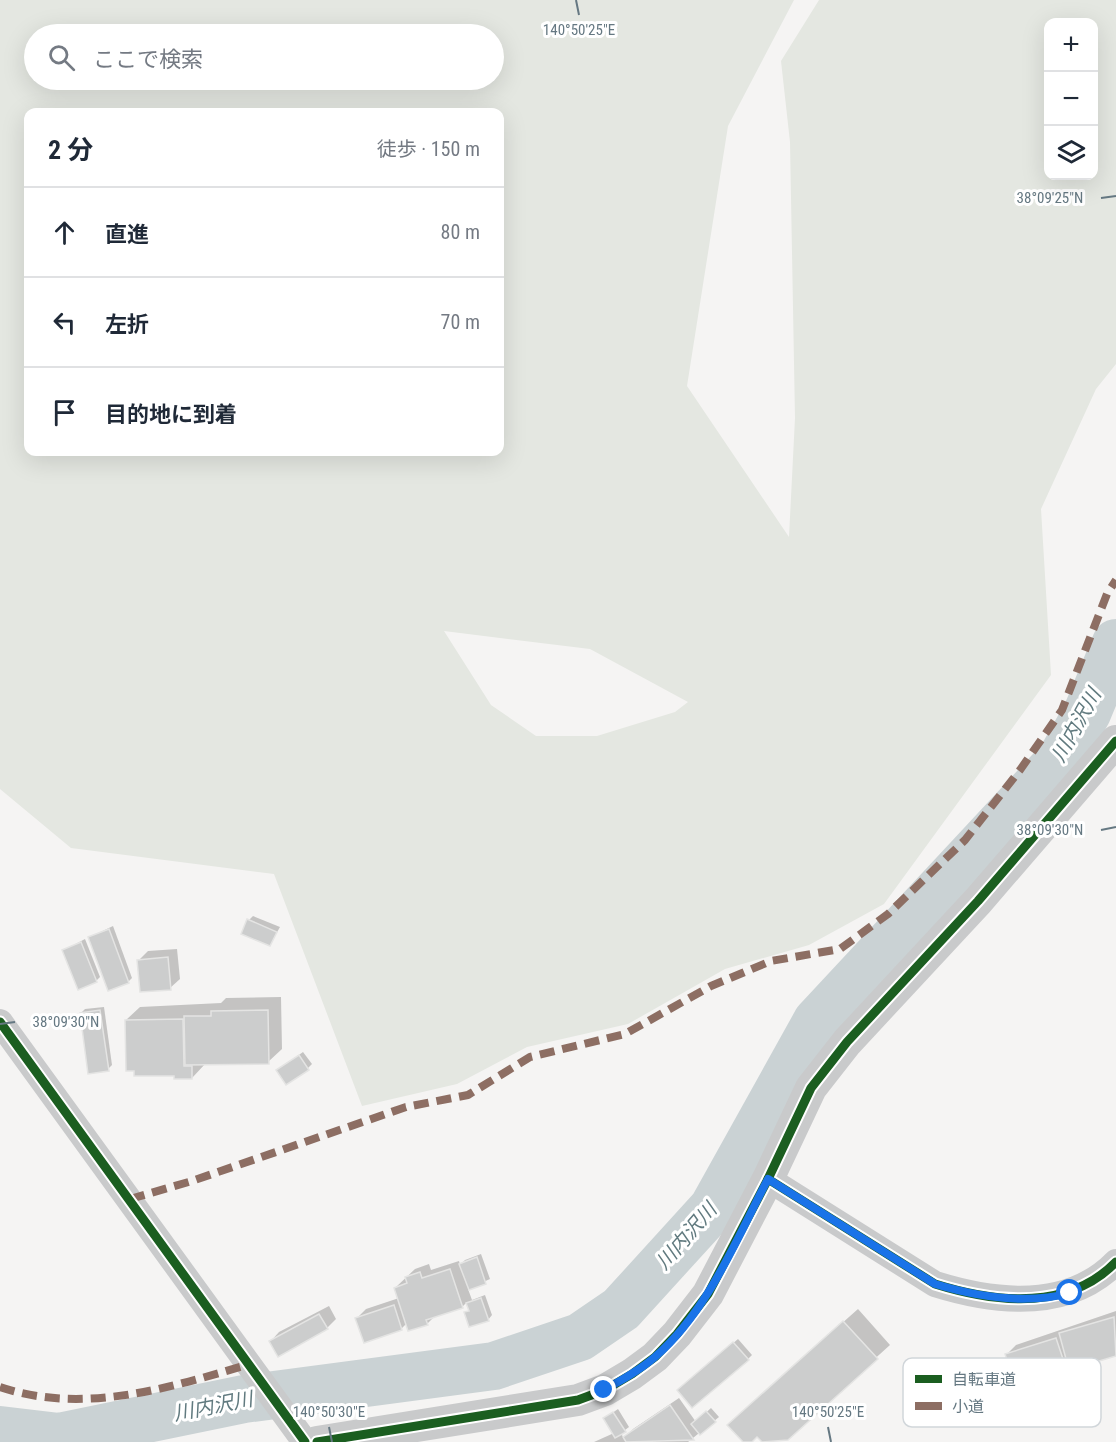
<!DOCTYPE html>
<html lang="ja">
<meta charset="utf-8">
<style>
:root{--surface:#fff;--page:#f6f6f7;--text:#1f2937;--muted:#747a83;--line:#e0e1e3}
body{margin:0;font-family:"Roboto Condensed","Noto Sans JP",sans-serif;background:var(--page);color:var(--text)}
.controls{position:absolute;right:18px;top:18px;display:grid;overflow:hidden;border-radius:12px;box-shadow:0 6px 24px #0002}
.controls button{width:54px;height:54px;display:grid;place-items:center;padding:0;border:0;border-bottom:2px solid var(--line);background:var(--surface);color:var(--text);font:30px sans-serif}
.stop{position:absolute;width:18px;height:18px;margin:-14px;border:4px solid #1a73e8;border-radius:50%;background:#fff}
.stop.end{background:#1a73e8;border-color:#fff;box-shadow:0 2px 6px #0008}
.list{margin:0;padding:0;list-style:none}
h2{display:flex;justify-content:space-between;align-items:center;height:78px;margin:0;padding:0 24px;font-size:26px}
h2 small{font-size:20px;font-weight:400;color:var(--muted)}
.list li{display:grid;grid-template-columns:39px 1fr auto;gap:18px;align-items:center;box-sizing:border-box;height:90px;padding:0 24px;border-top:2px solid var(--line)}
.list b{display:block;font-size:22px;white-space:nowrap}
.list em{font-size:20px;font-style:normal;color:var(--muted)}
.icon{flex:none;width:33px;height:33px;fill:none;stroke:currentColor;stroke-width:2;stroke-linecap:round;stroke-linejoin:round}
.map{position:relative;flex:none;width:1116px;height:1442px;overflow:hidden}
.search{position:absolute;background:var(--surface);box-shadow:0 6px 24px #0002;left:24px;top:24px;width:480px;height:66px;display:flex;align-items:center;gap:15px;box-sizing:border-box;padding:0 21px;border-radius:33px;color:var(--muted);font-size:22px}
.panel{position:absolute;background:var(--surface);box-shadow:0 6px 24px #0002;left:24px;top:108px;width:480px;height:348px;border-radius:12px}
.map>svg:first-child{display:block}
.green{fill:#e4e7e1;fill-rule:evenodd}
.shadow{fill:#0003}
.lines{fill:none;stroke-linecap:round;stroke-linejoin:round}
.river{stroke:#cad2d4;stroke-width:48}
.building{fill:#cccdcd;stroke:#e4e4e3;stroke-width:1.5}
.minor{stroke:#c9cacb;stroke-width:26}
.tertiary{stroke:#c9cacb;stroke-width:32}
.quiet{stroke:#8d6e63;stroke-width:8;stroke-dasharray:15 8;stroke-linecap:butt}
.cycleway-casing{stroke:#fff;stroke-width:13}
.cycleway{stroke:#1b5e20;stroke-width:9}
.route{stroke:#1a73e8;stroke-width:8}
.ticks{fill:none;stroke:#657882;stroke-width:2}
.labels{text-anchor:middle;stroke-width:6;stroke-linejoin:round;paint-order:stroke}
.water-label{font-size:20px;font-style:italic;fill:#617a7f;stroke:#fff}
.key{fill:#fff;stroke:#d1d6da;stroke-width:1.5}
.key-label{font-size:16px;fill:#657882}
.ticks-label{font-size:15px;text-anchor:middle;fill:#657882;stroke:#fff;stroke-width:6;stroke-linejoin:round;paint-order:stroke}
</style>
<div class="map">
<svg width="1116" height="1442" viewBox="0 0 1116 1442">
<rect width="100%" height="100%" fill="#f5f4f3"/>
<path class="green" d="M0,0H794L728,126L687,386L789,537L795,418L790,142L781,61L819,0H1116V364L1096,389L1041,509L1051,675L884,904L809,945L725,969L628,1024L527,1047L457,1084L362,1106L274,874L71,848L0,789ZM1094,22V176H1048V22ZM34,34H494V80H34ZM28,112H500V452H28ZM444,631L590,649L688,702L675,712L597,736H536L491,705Z"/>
<g class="shadow">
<path d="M253,916L280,927L270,945L249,920Z"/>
<path d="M113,926L132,978L128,982L90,937Z"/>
<path d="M85,939L100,977L96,981L64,950Z"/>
<path d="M177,949L180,979L170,988L139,960L148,951Z"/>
<path d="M281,997L282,1049L268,1062L206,1063L192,1078L126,1020L140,1007L221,1003L226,998Z"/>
<path d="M104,1007L112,1065L108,1069L81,1013L85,1009Z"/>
<path d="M303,1052L312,1064L308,1068L282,1067Z"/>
<path d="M481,1254L490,1279L468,1289L472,1300L485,1295L492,1315L488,1320L466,1313L470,1309L467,1302L462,1307L435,1316L427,1324L407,1323L401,1329L357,1318L366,1309L399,1298L395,1288L415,1269L429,1264L431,1270L459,1261L460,1265L465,1260Z"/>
<path d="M329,1306L336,1319L327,1328L271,1341L279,1332Z"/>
<path d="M858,1309L890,1345L787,1438L764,1442L757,1435L749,1442H745L743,1411Z"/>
<path d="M1116,1311V1354L1069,1368L1070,1372L1061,1381L1007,1354L1016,1345Z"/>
<path d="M738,1339L752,1355L748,1359L683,1386Z"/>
<path d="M679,1398L696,1422L711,1408L719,1417L688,1442H594L614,1433L605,1418L618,1409L629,1427L621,1433L624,1439L633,1429Z"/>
</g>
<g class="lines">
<path class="river" d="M0,1430L59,1437L244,1399L494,1366L580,1337L621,1309L713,1208L817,1021L1061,759L1087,713L1116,643"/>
</g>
<g class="building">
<path d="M247,919L277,932L270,946L241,934Z"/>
<path d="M109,929L129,983L108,991L88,937Z"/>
<path d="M81,942L97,982L78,990L62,950Z"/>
<path d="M168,957L171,990L140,992L137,960Z"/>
<path d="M100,1010L109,1071L88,1074L80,1013Z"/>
<path d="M268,1010L269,1064L185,1065L184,1016H211V1011Z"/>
<path d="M183,1019L184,1066H192V1079H174V1076H134V1071H126L125,1020Z"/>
<path d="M299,1055L309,1070L286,1085L276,1070Z"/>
<path d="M477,1257L486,1284L469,1290L459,1264Z"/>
<path d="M450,1269L463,1308L426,1320L428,1325L408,1331L394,1288L407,1283L405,1277L420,1272L422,1278Z"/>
<path d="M481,1298L489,1321L469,1327L464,1312L469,1311L466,1303Z"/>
<path d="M394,1305L402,1330L364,1343L355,1318Z"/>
<path d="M319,1314L328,1329L278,1357L269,1341Z"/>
<path d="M1114,1317L1116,1356L1069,1370L1059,1333Z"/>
<path d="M843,1321L878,1359L788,1440L762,1442L757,1437L752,1442H743L727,1425Z"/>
<path d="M1056,1338L1066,1368L1059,1370L1062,1383L1018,1396L1005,1354Z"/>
<path d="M733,1342L749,1360L692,1408L677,1390Z"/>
<path d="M670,1405L694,1440L626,1442L623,1437Z"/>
<path d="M706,1411L716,1422L700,1435L691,1424Z"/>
<path d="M613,1412L626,1432L615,1438L603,1418Z"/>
</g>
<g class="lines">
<g class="minor">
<path d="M0,1022L305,1442"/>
<path d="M768,1179L935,1284C996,1303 1068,1311 1116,1262"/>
</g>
<path class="tertiary" d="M317,1442L578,1400L605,1390L632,1374L655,1357L677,1334L708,1294L768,1179L811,1088L847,1042L978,901L1116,741"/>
<g class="quiet">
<path d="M130,1199L192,1181L406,1107L468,1095L530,1057L625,1034L711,986L771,961L840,949L888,914L965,840L1020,770L1062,710L1107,594L1116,580"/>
<path d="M0,1387C83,1415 169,1388 250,1364"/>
</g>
<g class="cycleway-casing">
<g id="cycleway">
<path d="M0,1022L305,1442"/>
<path d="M768,1179L935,1284C996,1303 1068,1311 1116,1262"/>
<path d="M317,1442L578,1400L605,1390L632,1374L655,1357L677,1334L708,1294L768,1179L811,1088L847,1042L978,901L1116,741"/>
</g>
</g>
<use href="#cycleway" class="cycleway"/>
</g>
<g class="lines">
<path class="route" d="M604,1390C622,1380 640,1370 655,1357C708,1311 736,1240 768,1179L935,1284C978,1297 1026,1305 1070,1293"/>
</g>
<path class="ticks" d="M576,0L579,15M1101,198L1116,196M1101,830L1116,827M0,1024L15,1022M329,1427L332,1442M828,1427L831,1442"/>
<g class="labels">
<g class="water-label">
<text transform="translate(1076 725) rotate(-61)" y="7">川内沢川</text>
<text transform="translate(686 1236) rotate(-49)" y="7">川内沢川</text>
<text transform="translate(213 1406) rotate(-11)" y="7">川内沢川</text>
</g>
</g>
<rect x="903" y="1358" width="198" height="69" rx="9" class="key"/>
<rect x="915" y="1375" width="27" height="8" fill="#1b5e20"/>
<rect x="915" y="1402" width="27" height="8" fill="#8d6e63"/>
<g class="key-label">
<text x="952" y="1385">自転車道</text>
<text x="952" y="1412">小道</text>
</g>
<g class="ticks-label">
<text x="579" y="35">140°50'25"E</text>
<text x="1050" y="203">38°09'25"N</text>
<text x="1050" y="835">38°09'30"N</text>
<text x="66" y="1027">38°09'30"N</text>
<text x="329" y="1417">140°50'30"E</text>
<text x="828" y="1417">140°50'25"E</text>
</g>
</svg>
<div class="controls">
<button>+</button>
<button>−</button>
<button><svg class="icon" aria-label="layers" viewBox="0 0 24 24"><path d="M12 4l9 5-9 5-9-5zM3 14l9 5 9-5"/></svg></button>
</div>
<div class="stop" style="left:1070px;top:1293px"></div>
<div class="stop end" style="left:604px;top:1390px"></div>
<div class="search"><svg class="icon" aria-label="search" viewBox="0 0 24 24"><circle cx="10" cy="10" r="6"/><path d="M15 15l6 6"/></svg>ここで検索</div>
<section class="panel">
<h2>2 分<small>徒歩 · 150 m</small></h2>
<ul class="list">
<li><svg class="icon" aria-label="ahead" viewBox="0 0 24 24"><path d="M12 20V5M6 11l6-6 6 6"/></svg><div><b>直進</b></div><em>80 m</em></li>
<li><svg class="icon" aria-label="left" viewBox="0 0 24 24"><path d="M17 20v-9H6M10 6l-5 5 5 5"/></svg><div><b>左折</b></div><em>70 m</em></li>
<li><svg class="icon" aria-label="arrive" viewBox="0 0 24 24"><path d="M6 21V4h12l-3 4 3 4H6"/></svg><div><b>目的地に到着</b></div></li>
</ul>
</section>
</div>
